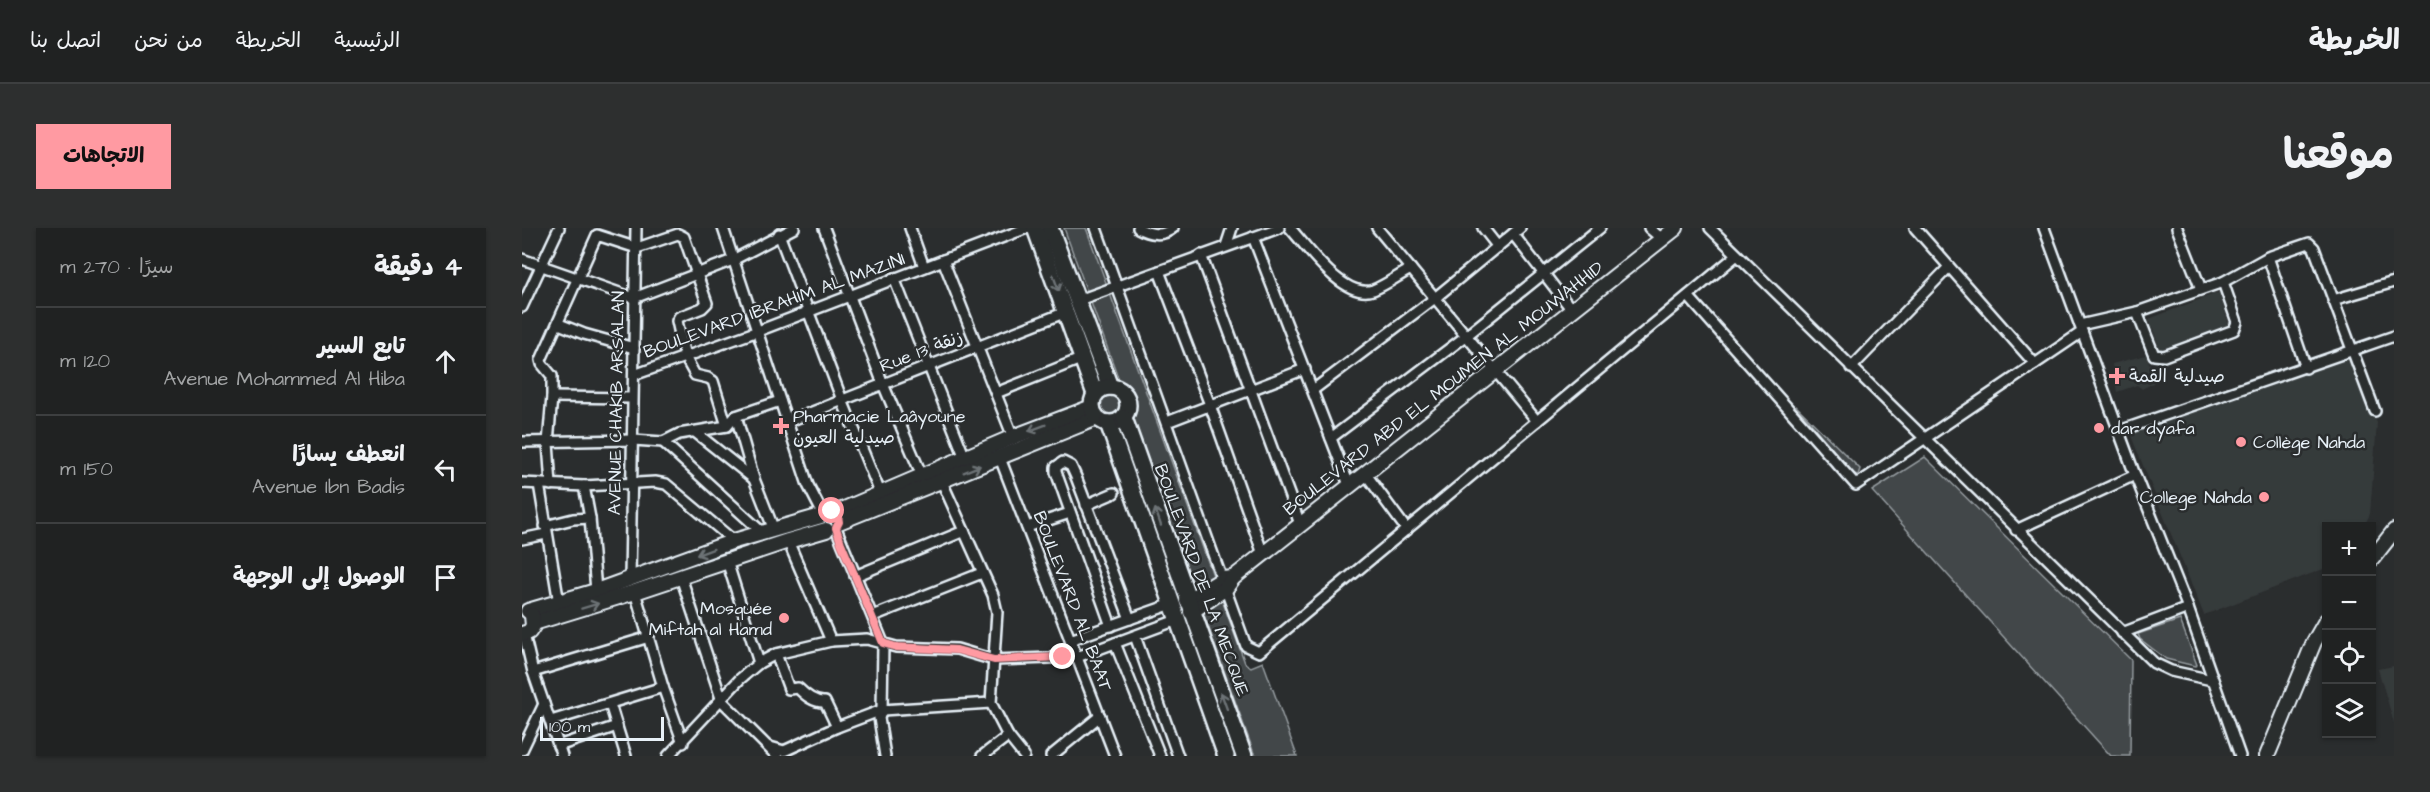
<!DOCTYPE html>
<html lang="ar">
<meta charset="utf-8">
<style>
:root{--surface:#202222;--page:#2d2f2f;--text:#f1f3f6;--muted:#a2a4a5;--line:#3d3f40;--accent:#ff9aa2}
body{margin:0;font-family:"Architects Daughter","Playpen Sans Arabic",sans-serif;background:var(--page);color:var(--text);direction:rtl}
.controls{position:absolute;right:18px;bottom:18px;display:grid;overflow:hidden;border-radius:0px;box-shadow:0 2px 4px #0004}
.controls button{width:54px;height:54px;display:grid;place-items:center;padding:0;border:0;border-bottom:2px solid var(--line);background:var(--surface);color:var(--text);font:30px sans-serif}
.scale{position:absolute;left:18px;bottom:15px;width:124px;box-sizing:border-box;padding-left:6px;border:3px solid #e8f1f8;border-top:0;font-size:16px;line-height:21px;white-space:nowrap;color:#e8f1f8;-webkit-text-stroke:4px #2a2d2e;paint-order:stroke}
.stop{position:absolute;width:18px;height:18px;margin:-14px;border:4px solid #ff9aa2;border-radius:50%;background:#fff}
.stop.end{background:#ff9aa2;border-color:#fff;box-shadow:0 2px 6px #0008}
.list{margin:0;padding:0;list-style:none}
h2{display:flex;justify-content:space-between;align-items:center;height:78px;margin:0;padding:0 24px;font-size:26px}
h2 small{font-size:20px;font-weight:400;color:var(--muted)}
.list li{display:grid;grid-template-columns:39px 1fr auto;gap:18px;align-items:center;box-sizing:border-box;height:108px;padding:0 24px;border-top:2px solid var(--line)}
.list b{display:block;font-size:22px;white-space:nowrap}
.list p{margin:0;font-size:20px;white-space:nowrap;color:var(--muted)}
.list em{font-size:20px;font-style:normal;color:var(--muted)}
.icon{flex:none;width:33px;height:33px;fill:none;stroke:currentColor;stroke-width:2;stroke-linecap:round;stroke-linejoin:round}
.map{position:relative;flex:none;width:1872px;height:528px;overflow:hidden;direction:ltr;border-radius:0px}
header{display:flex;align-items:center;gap:36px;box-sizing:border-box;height:84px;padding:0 30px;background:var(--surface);border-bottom:2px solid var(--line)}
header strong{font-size:28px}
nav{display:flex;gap:33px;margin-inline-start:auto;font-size:21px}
.intro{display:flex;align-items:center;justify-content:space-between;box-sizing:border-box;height:144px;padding:0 36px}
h1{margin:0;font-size:42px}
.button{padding:15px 27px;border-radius:0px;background:var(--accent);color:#111;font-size:21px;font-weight:700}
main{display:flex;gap:36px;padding:0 36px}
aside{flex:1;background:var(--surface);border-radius:0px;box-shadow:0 2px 4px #0004}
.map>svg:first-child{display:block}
.built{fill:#363a3b}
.green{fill:#424648;stroke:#959ca0;stroke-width:1.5}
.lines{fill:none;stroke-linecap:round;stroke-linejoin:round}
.street-casing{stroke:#e8f1f8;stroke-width:14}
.secondary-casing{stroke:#e8f1f8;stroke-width:18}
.primary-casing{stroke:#e8f1f8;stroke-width:20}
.street{stroke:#2a2d2e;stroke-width:9}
.secondary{stroke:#2a2d2e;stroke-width:14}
.primary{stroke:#2a2d2e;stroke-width:15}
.oneway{stroke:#6c7275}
.route{stroke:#ff9aa2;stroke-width:8}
.poi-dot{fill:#ff9aa2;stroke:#2a2d2e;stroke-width:2}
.labels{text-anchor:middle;stroke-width:5;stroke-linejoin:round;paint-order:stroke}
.street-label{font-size:18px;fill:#e8f1f8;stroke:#2a2d2e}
.poi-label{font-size:18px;fill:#e8f1f8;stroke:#2a2d2e;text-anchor:start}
</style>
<header>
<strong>الخريطة</strong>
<nav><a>الرئيسية</a><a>الخريطة</a><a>من نحن</a><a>اتصل بنا</a></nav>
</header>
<div class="intro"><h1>موقعنا</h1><a class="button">الاتجاهات</a></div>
<main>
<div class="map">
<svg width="1872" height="528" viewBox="0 0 1872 528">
<rect width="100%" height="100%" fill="#2a2d2e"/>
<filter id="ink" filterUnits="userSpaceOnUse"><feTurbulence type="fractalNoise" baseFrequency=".0167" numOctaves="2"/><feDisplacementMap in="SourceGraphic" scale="12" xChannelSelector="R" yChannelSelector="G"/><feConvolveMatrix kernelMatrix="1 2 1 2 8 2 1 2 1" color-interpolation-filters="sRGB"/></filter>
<g filter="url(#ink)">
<g class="built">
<path d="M1697,64L1708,99L1639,124L1627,91Z"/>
<path d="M1624,127L1635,153L1620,161L1615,157L1595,164L1590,136Z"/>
<path d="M1830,128L1855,195L1848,286L1842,298H1804V340L1682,387L1607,203Z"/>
<path d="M1872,438V495L1856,441Z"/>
</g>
<g class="green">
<path d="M542,0H564L723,435L729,439L741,434L775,528H733Z"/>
<circle cx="588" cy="178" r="13"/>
<path d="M1274,178L1338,241L1336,247L1332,246Z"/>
<path d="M1403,229L1609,432L1608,528H1589L1350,263Z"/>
<path d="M1658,392L1675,437L1673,438L1644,431L1618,411L1616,406Z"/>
</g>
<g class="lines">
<g class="street-casing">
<g id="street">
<path d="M201,0L286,257L301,286"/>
<path d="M302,0L361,156L400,248"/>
<path d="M388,0L402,39"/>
<path d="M574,0L724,418L737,424L1215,27"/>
<path d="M616,0C627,6 641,9 651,0"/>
<path d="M768,0C785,19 822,72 851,62C864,57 877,47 889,41"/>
<path d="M855,0L1015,193"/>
<path d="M961,0L976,19"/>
<path d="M1127,0L1140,11"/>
<path d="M1188,0L1632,435L1649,443L1690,452"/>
<path d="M1393,0L1513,136"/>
<path d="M1522,0L1613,247L1666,380L1718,528"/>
<path d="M1655,0L1679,61"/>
<path d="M257,6L320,172L359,267"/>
<path d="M991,6L1050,82"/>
<path d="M731,9L827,257"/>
<path d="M704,18L710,0"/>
<path d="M679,27L778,296"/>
<path d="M1746,29L1784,140"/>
<path d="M0,31L112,70L211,32L272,0"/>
<path d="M421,32L491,209"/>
<path d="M637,43L688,177L741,326"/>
<path d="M372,50L443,230"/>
<path d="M1166,68L1334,257L1560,104"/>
<path d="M1811,72L1872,54"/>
<path d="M554,73L757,0"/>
<path d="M0,79L37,0"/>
<path d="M1615,84L1632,127L1642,128L1712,102L1715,94L1701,54"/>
<path d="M37,96L62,106L112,120"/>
<path d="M1558,97L1615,84L1701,54L1746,29L1787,15L1792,20L1853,183"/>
<path d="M1329,140L1427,39"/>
<path d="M112,147L236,103L505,0"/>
<path d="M791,162L913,70L998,0"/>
<path d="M474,165L561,130"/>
<path d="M30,169L110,170"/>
<path d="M214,188L232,251L252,302"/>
<path d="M265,194L544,84"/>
<path d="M645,194L783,141"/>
<path d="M1597,203L1872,108"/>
<path d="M173,204L232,251"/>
<path d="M809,210L944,108L1078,0"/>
<path d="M0,214L111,212L141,214L157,206L205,198L214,188L258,173"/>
<path d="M141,214L242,306"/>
<path d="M478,230L593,528"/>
<path d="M843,245L885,302"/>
<path d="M420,254L471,367L475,384L469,475L486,508L502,528"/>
<path d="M0,255L62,258L133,254L144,256L212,313"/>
<path d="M17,256L37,375"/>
<path d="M29,257L26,215L30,169V148L20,136L19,132L75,7L115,20L156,6L162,9L185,75L180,80L157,89L155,93L163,129L173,147L186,150L191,153L205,198"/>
<path d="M62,258L68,290L74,363"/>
<path d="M564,277L592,265"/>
<path d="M23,298L51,291L68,290"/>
<path d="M505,299L548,285"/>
<path d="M314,300L361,415L360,482L357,490L363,528"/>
<path d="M1494,302L1613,247"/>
<path d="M0,311L24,306"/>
<path d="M266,313L309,413"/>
<path d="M205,333L237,435"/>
<path d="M333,348L442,303"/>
<path d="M159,349L200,473L255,528"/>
<path d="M108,351L114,0"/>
<path d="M113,364L141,459L161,515"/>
<path d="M351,388L460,345"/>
<path d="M589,398L534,244V239L541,234L549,238L554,249L608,391"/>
<path d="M1600,405L1666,380"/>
<path d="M2,406L11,444L40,528"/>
<path d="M613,408L656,528"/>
<path d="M548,412L650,376"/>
<path d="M593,415L638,528"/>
<path d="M254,426L267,461L276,460C283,467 292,475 303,474L315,499"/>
<path d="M11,444L127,409"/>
<path d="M88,476L104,528"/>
<path d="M29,493L141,459"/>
<path d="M36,518L95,498"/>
<path d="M248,519L262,523L315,499L360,482L469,475"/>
<path d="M0,522L22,476"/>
<path d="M146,528L218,451L237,435L254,426L309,413L345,411L374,419L435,421L472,432L555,429L655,392"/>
<path d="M460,528L486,508"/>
<path d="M529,528L578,488"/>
</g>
</g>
<g class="secondary-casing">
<g id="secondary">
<path d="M313,285L491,209L570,179"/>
<path d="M317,294L575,190"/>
<path d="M1850,331L1872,303"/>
<path d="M665,373L701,351L711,350"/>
<path d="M6,383L74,363L212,313L299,288"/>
<path d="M669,384L704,360L711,350L1154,0"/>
<path d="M12,395L113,364L266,313L304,302"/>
<path d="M0,406L7,404L11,398L10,387"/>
<path d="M1745,528L1792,414L1804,393"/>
</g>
</g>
<g class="primary-casing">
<g id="primary">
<path d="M513,0L573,166"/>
<path d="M528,0L588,159"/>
<circle cx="588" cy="177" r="18"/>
<path d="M602,190L722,528"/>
<path d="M586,195L704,528"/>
</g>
</g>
<use href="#street" class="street"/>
<use href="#secondary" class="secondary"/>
<use href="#primary" class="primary"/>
</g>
<defs><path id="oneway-shaft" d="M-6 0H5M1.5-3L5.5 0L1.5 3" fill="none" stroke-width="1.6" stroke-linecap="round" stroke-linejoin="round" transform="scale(1.5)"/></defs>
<g class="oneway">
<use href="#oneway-shaft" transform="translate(534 55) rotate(70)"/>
<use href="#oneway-shaft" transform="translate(515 200) rotate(159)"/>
<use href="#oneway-shaft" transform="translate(450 241) rotate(-22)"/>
<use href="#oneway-shaft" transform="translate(636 289) rotate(-109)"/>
<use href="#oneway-shaft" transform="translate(183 324) rotate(160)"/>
<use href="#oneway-shaft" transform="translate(68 378) rotate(-17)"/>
<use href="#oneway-shaft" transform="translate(702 473) rotate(-110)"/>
</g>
</g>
<g class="lines" filter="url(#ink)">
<path class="route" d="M310,283L316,287L317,294L314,300L319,315L361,415L374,419L435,422L472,432L541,429"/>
</g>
<g class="poi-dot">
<path d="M1592 139h6v6h6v6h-6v6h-6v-6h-6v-6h6z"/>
<path d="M256 189h6v6h6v6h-6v6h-6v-6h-6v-6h6z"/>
<circle cx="1577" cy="200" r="6"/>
<circle cx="1719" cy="214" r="6"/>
<circle cx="1742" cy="269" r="6"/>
<circle cx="262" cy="390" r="6"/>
</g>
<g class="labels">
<g class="street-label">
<text transform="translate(252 77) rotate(-20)" y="6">BOULEVARD IBRAHIM AL MAZINI</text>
<text transform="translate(399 123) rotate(-21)" y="6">Rue 13 زنقة</text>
<text transform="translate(921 160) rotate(-38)" y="6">BOULEVARD ABD EL MOUMEN AL MOUWAHHID</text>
<text transform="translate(94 175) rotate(-89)" y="6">AVENUE CHAKIB ARSALAN</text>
<text transform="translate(680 352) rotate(70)" y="6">BOULEVARD DE LA MECQUE</text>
<text transform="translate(551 373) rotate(69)" y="6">BOULEVARD AL BAAT</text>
</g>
<g class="poi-label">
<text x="1607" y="154">صيدلية القمة</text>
<text x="271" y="194">Pharmacie Laâyoune<tspan x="271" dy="21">صيدلية العيون</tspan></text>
<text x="1589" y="206">dar dyafa</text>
<text x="1731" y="220">Collège Nahda</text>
<text x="1730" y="275" text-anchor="end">College Nahda</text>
<text x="250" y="386" text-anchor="end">Mosquée<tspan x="250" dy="21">Miftah al Hamd</tspan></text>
</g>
</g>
</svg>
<div class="controls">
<button>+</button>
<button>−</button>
<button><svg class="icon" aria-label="locate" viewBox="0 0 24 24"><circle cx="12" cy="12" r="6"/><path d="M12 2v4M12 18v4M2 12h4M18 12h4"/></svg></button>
<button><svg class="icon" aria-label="layers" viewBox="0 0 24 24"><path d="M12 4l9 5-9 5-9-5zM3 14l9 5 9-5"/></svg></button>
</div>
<div class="scale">100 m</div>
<div class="stop" style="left:310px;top:283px"></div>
<div class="stop end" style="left:541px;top:429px"></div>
</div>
<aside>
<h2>4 دقيقة<small>سيرًا · 270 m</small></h2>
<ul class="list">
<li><svg class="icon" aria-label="ahead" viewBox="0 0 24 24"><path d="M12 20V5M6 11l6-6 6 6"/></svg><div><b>تابع السير</b><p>Avenue Mohammed Al Hiba</p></div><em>120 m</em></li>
<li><svg class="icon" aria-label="left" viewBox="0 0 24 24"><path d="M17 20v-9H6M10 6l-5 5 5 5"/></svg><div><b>انعطف يسارًا</b><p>Avenue Ibn Badis</p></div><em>150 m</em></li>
<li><svg class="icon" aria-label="arrive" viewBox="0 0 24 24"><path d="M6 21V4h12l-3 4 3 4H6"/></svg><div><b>الوصول إلى الوجهة</b></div></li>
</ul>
</aside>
</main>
